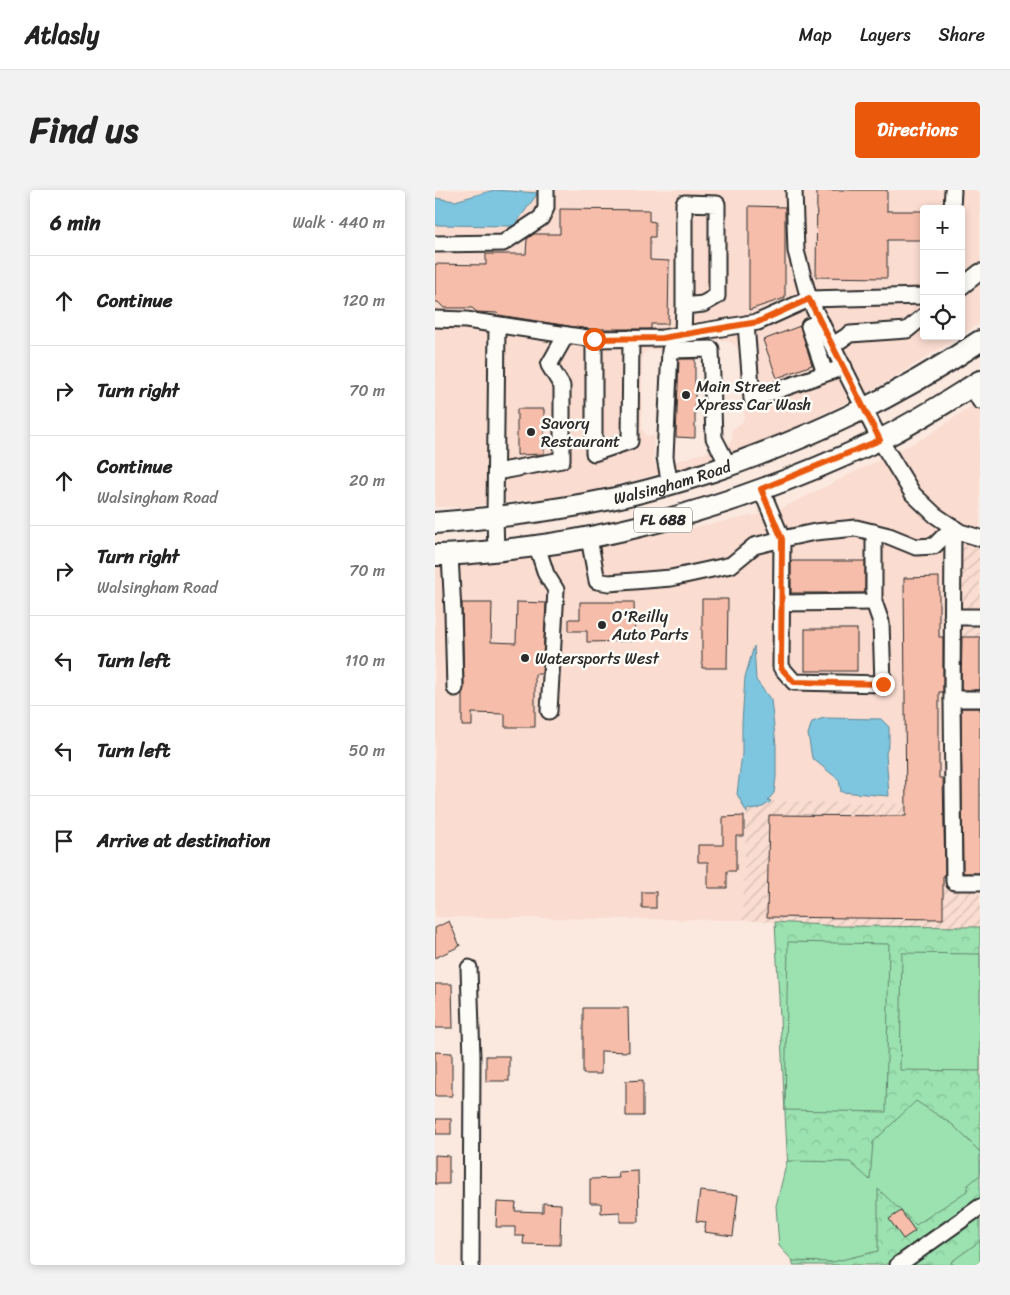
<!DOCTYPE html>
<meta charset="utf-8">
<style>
:root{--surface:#fff;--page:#f2f2f2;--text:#222;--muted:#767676;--line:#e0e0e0;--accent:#ea580c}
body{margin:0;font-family:Sriracha,sans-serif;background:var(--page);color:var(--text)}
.controls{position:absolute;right:15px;top:15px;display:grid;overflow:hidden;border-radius:5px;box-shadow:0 2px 8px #0003}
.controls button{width:45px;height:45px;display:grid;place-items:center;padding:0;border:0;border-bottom:1px solid var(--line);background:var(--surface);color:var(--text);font:25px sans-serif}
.stop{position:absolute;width:15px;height:15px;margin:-11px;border:4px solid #ea580c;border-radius:50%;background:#fff}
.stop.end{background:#ea580c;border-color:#fff;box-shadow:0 1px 5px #0008}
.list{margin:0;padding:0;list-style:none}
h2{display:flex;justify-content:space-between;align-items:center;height:65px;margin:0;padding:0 20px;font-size:21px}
h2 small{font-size:16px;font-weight:400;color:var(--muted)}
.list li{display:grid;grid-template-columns:32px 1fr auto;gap:15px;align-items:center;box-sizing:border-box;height:90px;padding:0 20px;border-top:1px solid var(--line)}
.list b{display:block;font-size:19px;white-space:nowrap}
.list p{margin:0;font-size:16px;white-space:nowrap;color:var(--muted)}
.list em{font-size:16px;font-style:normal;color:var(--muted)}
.icon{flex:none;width:28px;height:28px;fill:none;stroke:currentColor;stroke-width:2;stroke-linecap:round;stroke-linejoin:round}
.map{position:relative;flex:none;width:545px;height:1075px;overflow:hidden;border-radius:5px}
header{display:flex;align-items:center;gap:30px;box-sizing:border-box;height:70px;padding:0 25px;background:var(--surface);border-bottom:1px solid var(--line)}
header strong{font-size:24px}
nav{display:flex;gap:28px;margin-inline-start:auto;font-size:18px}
.intro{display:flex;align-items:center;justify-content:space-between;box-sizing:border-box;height:120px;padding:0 30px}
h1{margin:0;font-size:35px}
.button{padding:12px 22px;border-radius:5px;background:var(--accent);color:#fff;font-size:18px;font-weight:700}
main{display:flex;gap:30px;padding:0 30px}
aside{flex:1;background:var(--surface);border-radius:5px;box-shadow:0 2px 8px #0003}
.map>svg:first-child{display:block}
.built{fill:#fadcd0;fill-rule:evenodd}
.industrial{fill:url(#industrial-furrows)}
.forest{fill:url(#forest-crowns);stroke:#63866e}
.garden{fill:#9be2b0;stroke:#63866e}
.water{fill:#7ec5df;stroke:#5d8797}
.building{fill:#f6beaa;stroke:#2b2b2b}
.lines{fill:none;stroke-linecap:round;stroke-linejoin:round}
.minor-casing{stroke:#2b2b2b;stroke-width:19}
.major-casing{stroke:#2b2b2b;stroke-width:24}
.minor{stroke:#fdfcf7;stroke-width:15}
.major{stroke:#fdfcf7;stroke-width:20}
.route{stroke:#ea580c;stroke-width:6}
.poi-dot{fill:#2b2b2b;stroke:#fdfcf7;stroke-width:2}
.labels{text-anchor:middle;stroke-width:5;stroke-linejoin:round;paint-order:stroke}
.shield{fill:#fdfcf7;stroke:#6a6a68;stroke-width:1}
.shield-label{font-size:15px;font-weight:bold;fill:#2b2b2b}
.poi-label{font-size:16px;fill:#2b2b2b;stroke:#fdfcf7;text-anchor:start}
.street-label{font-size:16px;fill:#2b2b2b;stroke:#fdfcf7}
</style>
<header>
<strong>Atlasly</strong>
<nav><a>Map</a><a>Layers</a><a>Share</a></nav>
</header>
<div class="intro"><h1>Find us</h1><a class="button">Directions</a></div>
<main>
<aside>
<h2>6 min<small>Walk · 440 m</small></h2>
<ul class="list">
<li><svg class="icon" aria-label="ahead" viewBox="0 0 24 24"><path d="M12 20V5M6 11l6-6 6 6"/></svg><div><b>Continue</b></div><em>120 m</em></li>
<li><svg class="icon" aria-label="right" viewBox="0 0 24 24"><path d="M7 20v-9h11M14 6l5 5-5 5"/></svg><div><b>Turn right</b></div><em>70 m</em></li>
<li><svg class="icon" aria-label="ahead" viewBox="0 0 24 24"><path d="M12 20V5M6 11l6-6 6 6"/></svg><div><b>Continue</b><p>Walsingham Road</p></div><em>20 m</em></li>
<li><svg class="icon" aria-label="right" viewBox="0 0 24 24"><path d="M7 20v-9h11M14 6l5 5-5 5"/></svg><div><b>Turn right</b><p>Walsingham Road</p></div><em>70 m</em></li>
<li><svg class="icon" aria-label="left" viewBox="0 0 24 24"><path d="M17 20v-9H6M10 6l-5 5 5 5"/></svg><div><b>Turn left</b></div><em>110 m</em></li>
<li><svg class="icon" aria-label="left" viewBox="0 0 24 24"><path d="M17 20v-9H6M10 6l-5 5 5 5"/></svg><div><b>Turn left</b></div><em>50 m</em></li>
<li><svg class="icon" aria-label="arrive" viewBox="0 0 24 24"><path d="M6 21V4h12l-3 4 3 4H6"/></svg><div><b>Arrive at destination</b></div></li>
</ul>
</aside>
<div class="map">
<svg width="545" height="1075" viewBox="0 0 545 1075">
<defs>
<pattern id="industrial-furrows" width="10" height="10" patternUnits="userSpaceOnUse" patternTransform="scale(1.25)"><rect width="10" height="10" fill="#fadcd0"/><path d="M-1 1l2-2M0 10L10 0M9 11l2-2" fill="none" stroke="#d6bdb3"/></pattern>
<pattern id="forest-crowns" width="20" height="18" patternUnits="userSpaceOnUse" patternTransform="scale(1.25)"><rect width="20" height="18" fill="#9be2b0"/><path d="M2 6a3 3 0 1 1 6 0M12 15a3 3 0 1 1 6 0" fill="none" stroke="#86c298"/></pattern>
</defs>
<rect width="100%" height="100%" fill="#fbe9e0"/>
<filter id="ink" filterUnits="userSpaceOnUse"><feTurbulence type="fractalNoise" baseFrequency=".02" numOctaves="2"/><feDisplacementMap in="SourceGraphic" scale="10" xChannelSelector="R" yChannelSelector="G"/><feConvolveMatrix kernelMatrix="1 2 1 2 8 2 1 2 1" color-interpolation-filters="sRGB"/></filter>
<g filter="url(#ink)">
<g class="built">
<path d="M0,0H545V133L526,145V19H489V146H525L448,194L326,255L263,274L133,307L62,312L34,317H0V35L79,36L102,3L59,0L20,11L0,8ZM277,149L293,151L302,157L306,164L307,174L299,201L302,199L310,205L309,227L307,232L296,241L298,247L294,255L225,276L218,270L219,246H212L207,239V166L212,160H225L231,155Z"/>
<path d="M545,210V341L528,335L504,319L483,299L460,262L494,245Z"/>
<path d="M448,268L522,348L545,355V357H515L513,615L332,611L339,603L341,587V555L336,510L321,490L319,459L310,487L307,533V564L302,604L312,623L307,730L0,727V373L132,362L341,321ZM389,528H423L454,547L451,563V575L406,595Z"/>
</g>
<path class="industrial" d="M515,357H545V737L402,736L307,730L312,619L334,613L336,611L513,615Z"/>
<g class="forest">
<path d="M340,732L402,736L545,737V1009L451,1075H358Z"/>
<path d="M545,1026V1075H475Z"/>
</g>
<g class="garden">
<path d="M353,752L454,754L451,922L350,920Z"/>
<path d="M467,763L545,764V881L465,880Z"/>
<path d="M481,911L518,935L545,962V985L533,995L532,1001L481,1035L443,999V1061L398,1072L358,1071L344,1056L341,1016L352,971L415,972L435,990L438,952Z"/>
<path d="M545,1051V1075H518L516,1072Z"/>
</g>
<g class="water">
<path d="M59,0L103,3L79,36L0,35V8L20,11Z"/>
<path d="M319,456L321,490L336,510L341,555V587L339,603L333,610L336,611C330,617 321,621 312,619V623L302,604L307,564V533L310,487Z"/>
<path d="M389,528L446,529L454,537V554L451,563L454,606L406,602L404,590L377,568L373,544L377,532Z"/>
</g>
<g class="building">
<path d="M382,0H452V21H489V50H452V88L381,87Z"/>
<path d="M314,16L350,17V108L314,120Z"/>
<path d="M125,19L214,20V31L220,32V47H215V70L234,71L233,134H216V139H153L64,125L62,123L42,122L37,118H9L3,112H0V74L51,75V64H91L92,49L99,44H125Z"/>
<path d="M365,136L377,175L342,188L328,150Z"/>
<path d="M244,169H260V248L241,247Z"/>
<path d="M82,219H109V264L82,265Z"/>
<rect x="356" y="371" width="74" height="32"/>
<path d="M504,387V447H508V502H504V588H508L510,686H508V729L332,727L334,625L471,626L469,388Z"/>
<path d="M267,409H293L292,478H267Z"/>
<path d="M82,412L111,413L107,484H100V537H70V524L37,523V536H27V504L29,498L27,413H57L56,452L81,453Z"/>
<path d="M145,412H199L200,451L152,452V441H134V429H145Z"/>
<rect x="370" y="439" width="52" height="42"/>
<path d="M527,447H545V500H526Z"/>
<path d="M526,518H545V683H528Z"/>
<path d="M309,626V646H301V681H292V698H273V672H263V655H288V627Z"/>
<rect x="207" y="702" width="14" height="16"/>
<path d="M14,731L25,756L0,768V738Z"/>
<path d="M0,794H17L18,838H0Z"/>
<path d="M148,818H193L194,862L166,861V884H148Z"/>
<path d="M0,862L17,863V906H0Z"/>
<rect x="51" y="866" width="23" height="25"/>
<path d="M208,890V926H191V891Z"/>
<rect x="1" y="929" width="15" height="15"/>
<path d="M0,965L14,966V994H0Z"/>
<path d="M203,981L204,1032H185V1022L166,1023V1013H155V989L184,988L183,982Z"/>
<path d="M265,1001L303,1005L298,1046L269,1042L271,1032L261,1031Z"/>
<path d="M62,1012L81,1013L80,1021L108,1022V1013L126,1014L125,1055L88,1054L89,1046H80V1037H61Z"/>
<path d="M466,1021L480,1041L468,1049L454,1029Z"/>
</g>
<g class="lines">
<g class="minor-casing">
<g id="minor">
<path d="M359,0L361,61L374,109L489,106"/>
<path d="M517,19L518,0"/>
<path d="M0,54L68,53L106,28L111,18V0"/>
<path d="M526,97L545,82"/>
<path d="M0,129L31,130L159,149L227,148L323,132L374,109L445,250L478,304L500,325L525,342L545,348"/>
<path d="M386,132L374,136L390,183"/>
<path d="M311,134L317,209L409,177"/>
<path d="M248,144L249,116V13L282,14V106L268,114L249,116"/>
<path d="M159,149V263L195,251L196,148"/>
<path d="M398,155L415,144L472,140L489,126"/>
<path d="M537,196L545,211"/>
<path d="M61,282L127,270V196L114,175L131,145"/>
<path d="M235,295L230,267L235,160L276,159L279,248L293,275"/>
<path d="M326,299L347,349L380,342L421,338L454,346L481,357L499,356L518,337"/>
<path d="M518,337L517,509L519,692H545"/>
<path d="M154,348L162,391L174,393L236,388L296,375L319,356L347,349L346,477L359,492L448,494L446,432L439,412V342"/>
<path d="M102,356L111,384L121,400L114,521"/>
<path d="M61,361L60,328L62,135"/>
<path d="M15,365L18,422L20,498"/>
<path d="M346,413L439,412"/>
<path d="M517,427H545"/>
<path d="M517,509H545"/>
<path d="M34,778L37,868L36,1075"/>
<path d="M463,1075L545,1017"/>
</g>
</g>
<g class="major-casing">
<g id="major">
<path id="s1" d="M0,333C59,328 118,321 176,309C210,302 244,292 278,281C375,248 460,208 545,151"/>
<path d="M0,365C19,365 38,363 57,361C191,349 322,308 444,250C478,234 513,211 545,191"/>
</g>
</g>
<use href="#minor" class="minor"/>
<use href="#major" class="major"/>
</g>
</g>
<g class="lines" filter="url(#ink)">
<path class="route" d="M159,149L227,148L323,132L374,109L445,250L326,299L347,349L346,478L359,492L448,494"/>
</g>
<g class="poi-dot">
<circle cx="251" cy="205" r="5"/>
<circle cx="96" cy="242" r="5"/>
<circle cx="167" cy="435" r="5"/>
<circle cx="90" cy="468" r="5"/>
</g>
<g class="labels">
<rect class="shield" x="199" y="317.5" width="58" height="25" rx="4"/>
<g class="shield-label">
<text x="228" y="335">FL 688</text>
</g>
<g class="poi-label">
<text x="261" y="202">Main Street<tspan x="261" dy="18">Xpress Car Wash</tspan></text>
<text x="106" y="239">Savory<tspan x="106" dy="18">Restaurant</tspan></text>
<text x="177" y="432">O'Reilly<tspan x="177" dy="18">Auto Parts</tspan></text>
<text x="100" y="474">Watersports West</text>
</g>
<g class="street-label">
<text dy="6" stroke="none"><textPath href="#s1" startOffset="241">Walsingham Road</textPath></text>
</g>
</g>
</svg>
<div class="controls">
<button>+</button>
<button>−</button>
<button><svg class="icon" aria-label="locate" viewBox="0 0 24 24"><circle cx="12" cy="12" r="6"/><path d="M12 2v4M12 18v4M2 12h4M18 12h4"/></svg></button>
</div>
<div class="stop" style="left:159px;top:149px"></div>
<div class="stop end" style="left:448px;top:494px"></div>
</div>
</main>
